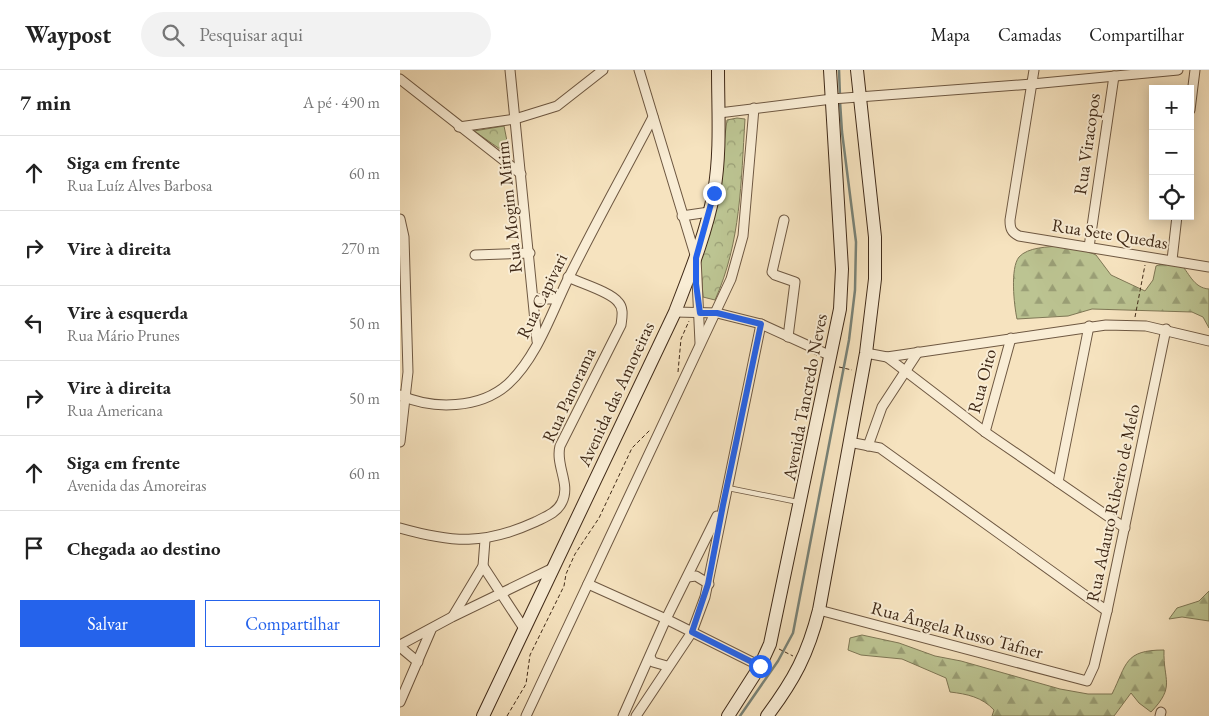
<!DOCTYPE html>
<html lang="pt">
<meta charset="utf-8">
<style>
:root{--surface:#fff;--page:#f2f2f2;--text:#222;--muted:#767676;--line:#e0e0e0;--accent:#2563eb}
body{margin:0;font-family:"EB Garamond",serif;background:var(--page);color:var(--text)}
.controls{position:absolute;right:15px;top:15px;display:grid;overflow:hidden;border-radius:0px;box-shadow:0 2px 12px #0003}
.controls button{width:45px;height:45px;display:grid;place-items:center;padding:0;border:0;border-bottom:1px solid var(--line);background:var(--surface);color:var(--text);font:25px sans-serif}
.stop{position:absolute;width:15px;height:15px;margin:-11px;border:4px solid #2563eb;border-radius:50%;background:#fff}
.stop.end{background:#2563eb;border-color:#fff;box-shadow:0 1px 5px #0008}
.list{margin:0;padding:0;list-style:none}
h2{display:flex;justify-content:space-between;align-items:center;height:65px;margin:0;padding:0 20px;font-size:21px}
h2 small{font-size:16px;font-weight:400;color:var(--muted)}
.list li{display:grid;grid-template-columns:32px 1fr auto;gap:15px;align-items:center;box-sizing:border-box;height:75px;padding:0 20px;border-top:1px solid var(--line)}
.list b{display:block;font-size:19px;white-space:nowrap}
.list p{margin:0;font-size:16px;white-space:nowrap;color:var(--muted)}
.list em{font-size:16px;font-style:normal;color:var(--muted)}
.actions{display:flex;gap:10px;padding:15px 20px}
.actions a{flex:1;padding:11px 0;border:1px solid var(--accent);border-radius:0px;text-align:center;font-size:18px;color:var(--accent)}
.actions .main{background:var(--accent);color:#fff}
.icon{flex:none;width:28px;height:28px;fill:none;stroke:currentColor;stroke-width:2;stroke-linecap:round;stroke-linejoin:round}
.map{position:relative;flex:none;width:809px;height:646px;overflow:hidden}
header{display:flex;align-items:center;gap:30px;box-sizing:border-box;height:70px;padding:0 25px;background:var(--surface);border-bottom:1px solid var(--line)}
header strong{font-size:24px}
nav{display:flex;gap:28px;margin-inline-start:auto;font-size:18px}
.search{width:350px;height:45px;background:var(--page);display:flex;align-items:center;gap:12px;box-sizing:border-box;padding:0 18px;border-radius:28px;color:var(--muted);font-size:19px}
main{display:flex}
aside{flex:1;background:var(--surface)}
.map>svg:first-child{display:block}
.forest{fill:url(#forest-firs);stroke:#7e7755}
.park{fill:url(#park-crowns);stroke:#7e7755}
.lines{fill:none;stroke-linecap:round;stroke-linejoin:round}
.stream{stroke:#788277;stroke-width:2.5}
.service-casing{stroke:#6e5842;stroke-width:6}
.minor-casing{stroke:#6e5842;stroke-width:11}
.secondary-casing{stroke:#402a18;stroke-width:14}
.path{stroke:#402a18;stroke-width:1;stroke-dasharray:4 2.5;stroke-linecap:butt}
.service{stroke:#f9edd5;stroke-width:4.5}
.minor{stroke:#f9edd5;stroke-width:9}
.secondary{stroke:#f9edd5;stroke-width:12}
.route{stroke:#2563eb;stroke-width:6}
.labels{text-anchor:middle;stroke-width:4;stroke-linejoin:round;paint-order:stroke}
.street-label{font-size:18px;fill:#402a18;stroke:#f9edd5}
</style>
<header>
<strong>Waypost</strong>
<div class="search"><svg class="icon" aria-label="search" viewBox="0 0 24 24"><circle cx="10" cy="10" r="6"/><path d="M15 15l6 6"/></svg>Pesquisar aqui</div>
<nav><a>Mapa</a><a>Camadas</a><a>Compartilhar</a></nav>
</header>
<main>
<aside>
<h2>7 min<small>A pé · 490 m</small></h2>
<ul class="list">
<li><svg class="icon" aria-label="ahead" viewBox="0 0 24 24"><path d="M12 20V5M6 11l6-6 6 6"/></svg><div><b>Siga em frente</b><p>Rua Luíz Alves Barbosa</p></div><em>60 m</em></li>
<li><svg class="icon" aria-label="right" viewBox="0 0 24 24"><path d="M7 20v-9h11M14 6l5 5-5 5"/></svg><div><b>Vire à direita</b></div><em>270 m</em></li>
<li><svg class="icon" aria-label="left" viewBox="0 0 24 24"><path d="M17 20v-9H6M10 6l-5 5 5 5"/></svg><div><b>Vire à esquerda</b><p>Rua Mário Prunes</p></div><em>50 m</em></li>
<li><svg class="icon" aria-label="right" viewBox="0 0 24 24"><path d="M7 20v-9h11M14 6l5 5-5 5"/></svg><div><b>Vire à direita</b><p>Rua Americana</p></div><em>50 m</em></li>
<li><svg class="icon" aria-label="ahead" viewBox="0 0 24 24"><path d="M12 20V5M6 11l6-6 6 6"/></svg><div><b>Siga em frente</b><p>Avenida das Amoreiras</p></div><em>60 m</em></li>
<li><svg class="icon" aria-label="arrive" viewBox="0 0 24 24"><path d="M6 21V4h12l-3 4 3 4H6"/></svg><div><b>Chegada ao destino</b></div></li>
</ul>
<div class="actions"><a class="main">Salvar</a><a>Compartilhar</a></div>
</aside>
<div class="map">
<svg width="809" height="646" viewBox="0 0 809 646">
<defs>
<pattern id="forest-firs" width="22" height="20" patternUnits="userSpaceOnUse" patternTransform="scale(1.25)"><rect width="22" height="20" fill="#bcc492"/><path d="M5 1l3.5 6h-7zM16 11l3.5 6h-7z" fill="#9a9f76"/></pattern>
<pattern id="park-crowns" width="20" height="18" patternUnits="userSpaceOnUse" patternTransform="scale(1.25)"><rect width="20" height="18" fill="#bcc492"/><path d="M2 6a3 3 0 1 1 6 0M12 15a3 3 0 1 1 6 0" fill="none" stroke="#9a9f76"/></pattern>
</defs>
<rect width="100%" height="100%" fill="#f6e3bf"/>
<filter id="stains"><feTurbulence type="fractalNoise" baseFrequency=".004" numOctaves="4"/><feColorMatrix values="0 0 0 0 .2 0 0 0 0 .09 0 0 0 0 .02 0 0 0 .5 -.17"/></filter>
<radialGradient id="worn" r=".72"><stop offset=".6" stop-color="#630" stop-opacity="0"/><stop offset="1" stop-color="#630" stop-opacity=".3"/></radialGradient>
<g class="forest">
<path d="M660,176L685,180L696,185L711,205L745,221L753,210L756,196L767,192H779C789,202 793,218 809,219V258L803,247L792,242L692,239L668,246L617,249C614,235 610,198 619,187C628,177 648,177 660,176Z"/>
<path d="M809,521V551L782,547L769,549L777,538L799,531Z"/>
<path d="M462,565L499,573L535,586L561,591L660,619L688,624H712C727,594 724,580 764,580C763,611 776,616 751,642L739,633L731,623L714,646H592L594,640C582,627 567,624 550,622L546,608L502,589L461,585L448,580L450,568Z"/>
</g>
<g class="park">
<path d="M337,48L345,49C341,112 341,172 315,230L303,227L300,181L321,96L327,50Z"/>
<path d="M104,56L110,86L74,61Z"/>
</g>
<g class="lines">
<g class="stream">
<path d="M439,0L440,26"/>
<path d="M340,646L378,591L393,563L449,270L455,220L456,172L442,62L440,31"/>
</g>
<g class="service-casing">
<path id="service" d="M328,418L398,432"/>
</g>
<g class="minor-casing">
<g id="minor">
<path d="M110,0L137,271"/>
<path d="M239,0L296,188L300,273"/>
<path d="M634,0L610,150C610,158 611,162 619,166L809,197"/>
<path d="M0,9L121,104"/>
<path d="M790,40L795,0"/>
<path d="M319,43L432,29L632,14L778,0"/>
<path d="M59,57L115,49L157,36L203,0"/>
<path d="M282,146L309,142"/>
<path d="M0,149L4,167L8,302L0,372"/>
<path d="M384,150L372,202L375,205L395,212L388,267"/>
<path d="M689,177L714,6"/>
<path d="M75,185L130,183"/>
<path d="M772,190L777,146"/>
<path d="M135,229H158"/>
<path d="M275,242L317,243L361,254L431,286"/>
<path d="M466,283L487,287L706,255L746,256L809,271"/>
<path d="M487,287L585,362L725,458"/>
<path d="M0,325C33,340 80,339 108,314C137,287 151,244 168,209C195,154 225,101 253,47"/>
<path d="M585,362L611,268"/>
<path d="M449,372L480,378L707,541"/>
<path d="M468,376L482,337L518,282"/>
<path d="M658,412L689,256"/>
<path d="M0,458C53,473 85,475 135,452C145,447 157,443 162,432C171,414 155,395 160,376L221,255C222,247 224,238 218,232C211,222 180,213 168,207"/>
<path d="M83,496L123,557"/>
<path d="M288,507L296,506L309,514"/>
<path d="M188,514L266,549L360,596"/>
<path d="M419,540L687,611L694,596L707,541L766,259"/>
<path d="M53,546L83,496L85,470"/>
<path d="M0,575L52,547L151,499"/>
<path d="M0,577L18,592"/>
<path d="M250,587L253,592L267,596"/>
<path d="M0,632L31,560"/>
<path d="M126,646L331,209L343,166L354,38"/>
<path d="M223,646L266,549L317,446"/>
<path d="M236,646L292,562L305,527L361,254"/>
<path d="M760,646L761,642"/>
</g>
</g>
<g class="secondary-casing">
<g id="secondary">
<path d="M83,646L275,242C290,203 306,164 314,122C321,82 318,41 318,0"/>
<path d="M328,646L360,596L370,574L440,239L442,199L430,0"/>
<path d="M367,646C394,610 408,584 419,540L466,283L475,209V167L457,0"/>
</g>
</g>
<g class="path">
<path d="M735,247L745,195"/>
<path d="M439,297L452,300"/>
<path d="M278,302L281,269L289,251"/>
<path d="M379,579L393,586"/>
<path d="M107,646L126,614L130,585L164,516L166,504L175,484L199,448L232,378L250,360"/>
</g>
<use href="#service" class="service"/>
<use href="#minor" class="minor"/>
<use href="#secondary" class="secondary"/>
</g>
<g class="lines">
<path class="route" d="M314,123L296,188V214L300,243H317L361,254L323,435L308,514L292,562L360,596"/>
</g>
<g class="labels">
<g class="street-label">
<text transform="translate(687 74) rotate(-82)" y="6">Rua Viracopos</text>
<text transform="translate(109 137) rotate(-96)" y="6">Rua Mogim Mirim</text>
<text transform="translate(710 164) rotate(9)" y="6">Rua Sete Quedas</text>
<text transform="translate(142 226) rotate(-64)" y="6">Rua Capivari</text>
<text transform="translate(582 311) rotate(-75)" y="6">Rua Oito</text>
<text transform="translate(216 324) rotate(-65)" y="6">Avenida das Amoreiras</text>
<text transform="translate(169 325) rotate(-65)" y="6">Rua Panorama</text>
<text transform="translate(405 327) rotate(-79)" y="6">Avenida Tancredo Neves</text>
<text transform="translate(713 433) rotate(-78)" y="6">Rua Adauto Ribeiro de Melo</text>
<text transform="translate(557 560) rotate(15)" y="6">Rua Ângela Russo Tafner</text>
</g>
</g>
<rect width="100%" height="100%" filter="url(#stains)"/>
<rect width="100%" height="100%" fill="url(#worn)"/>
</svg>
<div class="controls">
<button>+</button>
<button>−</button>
<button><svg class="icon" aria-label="locate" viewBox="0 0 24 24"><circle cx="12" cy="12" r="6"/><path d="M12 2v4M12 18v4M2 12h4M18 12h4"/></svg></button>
</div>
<div class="stop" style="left:360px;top:596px"></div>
<div class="stop end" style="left:314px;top:123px"></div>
</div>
</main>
